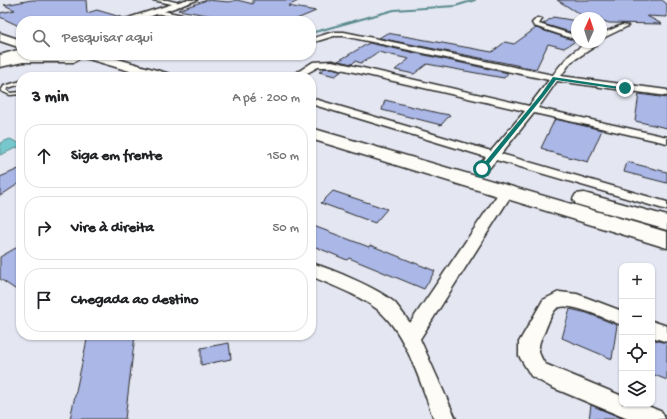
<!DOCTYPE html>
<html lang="pt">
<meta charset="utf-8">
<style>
:root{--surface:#fff;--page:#f2f2f2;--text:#202124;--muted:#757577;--line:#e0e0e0}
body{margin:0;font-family:"Gochi Hand",sans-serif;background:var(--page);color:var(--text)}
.controls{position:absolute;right:12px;bottom:12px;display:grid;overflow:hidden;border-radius:8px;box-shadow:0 1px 3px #0004}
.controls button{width:36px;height:36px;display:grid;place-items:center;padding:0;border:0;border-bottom:1px solid var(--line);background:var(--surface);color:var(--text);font:20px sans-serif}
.compass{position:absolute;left:571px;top:12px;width:36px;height:36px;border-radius:50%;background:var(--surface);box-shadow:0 1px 3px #0004;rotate:3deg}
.stop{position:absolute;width:12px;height:12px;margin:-9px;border:3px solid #0f766e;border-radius:50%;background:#fff}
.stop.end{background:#0f766e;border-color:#fff;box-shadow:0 1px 4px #0008}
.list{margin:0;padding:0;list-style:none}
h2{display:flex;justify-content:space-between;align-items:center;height:52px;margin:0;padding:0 16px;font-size:17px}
h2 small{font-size:13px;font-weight:400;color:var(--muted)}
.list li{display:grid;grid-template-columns:26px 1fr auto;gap:12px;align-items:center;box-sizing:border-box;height:64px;margin:0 8px 8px;padding:0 8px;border:1px solid var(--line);border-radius:16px}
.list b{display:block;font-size:15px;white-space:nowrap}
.list em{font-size:13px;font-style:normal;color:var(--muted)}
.icon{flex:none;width:22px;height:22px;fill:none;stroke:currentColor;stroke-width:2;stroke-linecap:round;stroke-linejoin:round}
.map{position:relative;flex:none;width:667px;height:419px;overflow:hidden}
.search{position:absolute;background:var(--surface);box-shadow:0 1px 3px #0004;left:16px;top:16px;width:300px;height:44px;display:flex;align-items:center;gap:10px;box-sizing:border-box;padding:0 14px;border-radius:16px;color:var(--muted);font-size:15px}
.panel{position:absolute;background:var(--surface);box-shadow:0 1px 3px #0004;left:16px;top:72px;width:300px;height:268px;border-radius:16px}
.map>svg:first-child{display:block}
.water{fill:#76c8cd;stroke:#58898c}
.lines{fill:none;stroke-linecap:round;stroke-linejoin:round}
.stream{stroke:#58898c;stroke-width:2}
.building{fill:#aab7e7;stroke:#2b2b2b}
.lane-casing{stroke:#2b2b2b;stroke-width:3}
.street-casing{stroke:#2b2b2b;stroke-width:3}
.secondary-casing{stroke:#2b2b2b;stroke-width:3}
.primary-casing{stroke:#2b2b2b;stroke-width:3}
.lane{fill:#fdfcf7;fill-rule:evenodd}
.street{fill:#fdfcf7;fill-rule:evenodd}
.secondary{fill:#fdfcf7;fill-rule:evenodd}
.primary{fill:#fdfcf7;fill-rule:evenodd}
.route{fill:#0f766e}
</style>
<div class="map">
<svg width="667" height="419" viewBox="0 0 667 419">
<rect width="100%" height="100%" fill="#e4e7f2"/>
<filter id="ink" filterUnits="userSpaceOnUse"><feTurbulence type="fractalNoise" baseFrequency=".025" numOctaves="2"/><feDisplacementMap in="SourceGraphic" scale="8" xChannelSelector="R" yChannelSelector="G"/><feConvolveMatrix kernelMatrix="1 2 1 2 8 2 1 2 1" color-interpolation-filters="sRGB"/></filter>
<g filter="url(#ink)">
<path class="water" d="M10,139L21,144V146L0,155V143Z"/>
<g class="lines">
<path class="stream" d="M311,33L394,10L455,6L475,0"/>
</g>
<g class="building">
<path d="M32,0H86L87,13L97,10L124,18L122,21H21V27L0,17V13L15,10L4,5Z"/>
<path d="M207,0L229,2L237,0L253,4V0H300L288,6L316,11L292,21H242L178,10Z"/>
<path d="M557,0H662L667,4V17L647,16L662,24L609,23L601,20V18H586Z"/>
<path d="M553,17L577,21V34L543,24Z"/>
<path d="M536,28L576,41L564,48L548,44L536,69L379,38L387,33L492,52L505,42L514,44Z"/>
<path d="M369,43L508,73L504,78L498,77L427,64L414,74L395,70L409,59L378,52L361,63L355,61L352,64L338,61Z"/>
<path d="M325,68H332L342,71L335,76L319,72Z"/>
<path d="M639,94L667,98V128L635,121Z"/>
<path d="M385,100L438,113L450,115L441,125L382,110Z"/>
<path d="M555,119L602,130L588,162L546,151L547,150L541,148Z"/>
<path d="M627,162L667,172V183L624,172Z"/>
<path d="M21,168V182L0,196V177Z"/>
<path d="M333,191L387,209L375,223L321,203Z"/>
<path d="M311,225L369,247L370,245L435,271L424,289L349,258L347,260L311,245Z"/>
<path d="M21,245V293L0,279V257Z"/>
<path d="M570,309L587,313L617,325L612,359L562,338Z"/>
<path d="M88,335H135L125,419H70Z"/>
<path d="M652,339L667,343V380L652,374Z"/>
<path d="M229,343L231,359L201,365V348Z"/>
<path d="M591,405L624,419H589Z"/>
</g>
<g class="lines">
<g class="lane-casing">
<path id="lane" d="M21,81V84L8,88L6,90L11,93L21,92V94L10,95L1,91L4,86Z"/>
</g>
<g class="street-casing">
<g id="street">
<path d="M153,0H167L184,4L181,6Z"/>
<path d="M158,10L202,19L205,21H192L156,13V11Z"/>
<path d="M537,18L542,19L539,24L577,36V40L534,26L532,23Z"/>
<path d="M622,25L628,26L601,39V34Z"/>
<path d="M333,32H344L553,75C563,61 579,42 597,42V45L571,62L561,76L667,90V96L557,81L538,108L667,137V143L534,113L501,154L667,202V210L496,160L486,172H478L476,169L486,157L311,104V98L491,151L525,111L332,67H318L300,77H290L313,62L332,61L529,106L549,80L344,36H334L311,43V39Z"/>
<path d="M507,187L512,188L514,191L420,339L456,419H434C421,385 406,332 377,309C357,294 333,286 311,276V263C332,269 380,289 395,303C400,309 405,316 410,323L502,188Z"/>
<path d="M559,292L577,294L622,311V325C609,321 565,298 555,310C550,316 547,326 544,333C537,345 537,352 545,364L622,396V404H643L662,412L665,419H628L551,387L531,376L519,356V342L543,300Z"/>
<path d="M652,321L667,326V342L652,337Z"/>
</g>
</g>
<g class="secondary-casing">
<g id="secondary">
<path d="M185,0H197L137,21H123L125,19Z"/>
<path d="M21,49V55H22L0,61V55Z"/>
</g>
</g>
<g class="primary-casing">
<g id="primary">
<path d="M0,33L21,40V48L0,41Z"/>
<path d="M21,55H78L80,58L74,62H23L0,67V59Z"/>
<path d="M84,55H104L170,74L172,77H150L85,58Z"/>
<path d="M311,128L667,232V248L311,139Z"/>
<path d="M584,193L667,216V230L576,204L573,199L576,194Z"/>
</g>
</g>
<use href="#lane" class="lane"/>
<use href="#street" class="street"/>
<use href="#secondary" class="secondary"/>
<use href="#primary" class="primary"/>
</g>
</g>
<path class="route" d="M553,77L627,88L625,90L556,80L544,96L484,170H480V168L541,94Z"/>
</svg>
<div class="controls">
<button>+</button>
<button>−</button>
<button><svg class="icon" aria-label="locate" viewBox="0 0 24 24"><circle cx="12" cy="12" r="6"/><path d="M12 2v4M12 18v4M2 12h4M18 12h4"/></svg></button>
<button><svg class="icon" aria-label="layers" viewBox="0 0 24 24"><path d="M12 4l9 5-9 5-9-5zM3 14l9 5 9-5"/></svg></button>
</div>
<svg class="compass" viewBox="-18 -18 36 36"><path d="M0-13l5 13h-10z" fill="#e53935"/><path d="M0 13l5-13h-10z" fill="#757577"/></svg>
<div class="stop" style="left:482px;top:169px"></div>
<div class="stop end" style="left:625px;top:88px"></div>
<div class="search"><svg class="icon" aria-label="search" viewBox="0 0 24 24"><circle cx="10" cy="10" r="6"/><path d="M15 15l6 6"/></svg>Pesquisar aqui</div>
<section class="panel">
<h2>3 min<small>A pé · 200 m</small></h2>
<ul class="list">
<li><svg class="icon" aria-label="ahead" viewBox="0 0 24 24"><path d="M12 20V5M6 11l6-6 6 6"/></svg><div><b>Siga em frente</b></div><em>150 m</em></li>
<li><svg class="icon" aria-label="right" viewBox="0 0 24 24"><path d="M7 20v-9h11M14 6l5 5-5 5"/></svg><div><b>Vire à direita</b></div><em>50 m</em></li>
<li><svg class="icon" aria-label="arrive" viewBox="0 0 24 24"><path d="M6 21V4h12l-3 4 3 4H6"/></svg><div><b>Chegada ao destino</b></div></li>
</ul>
</section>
</div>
